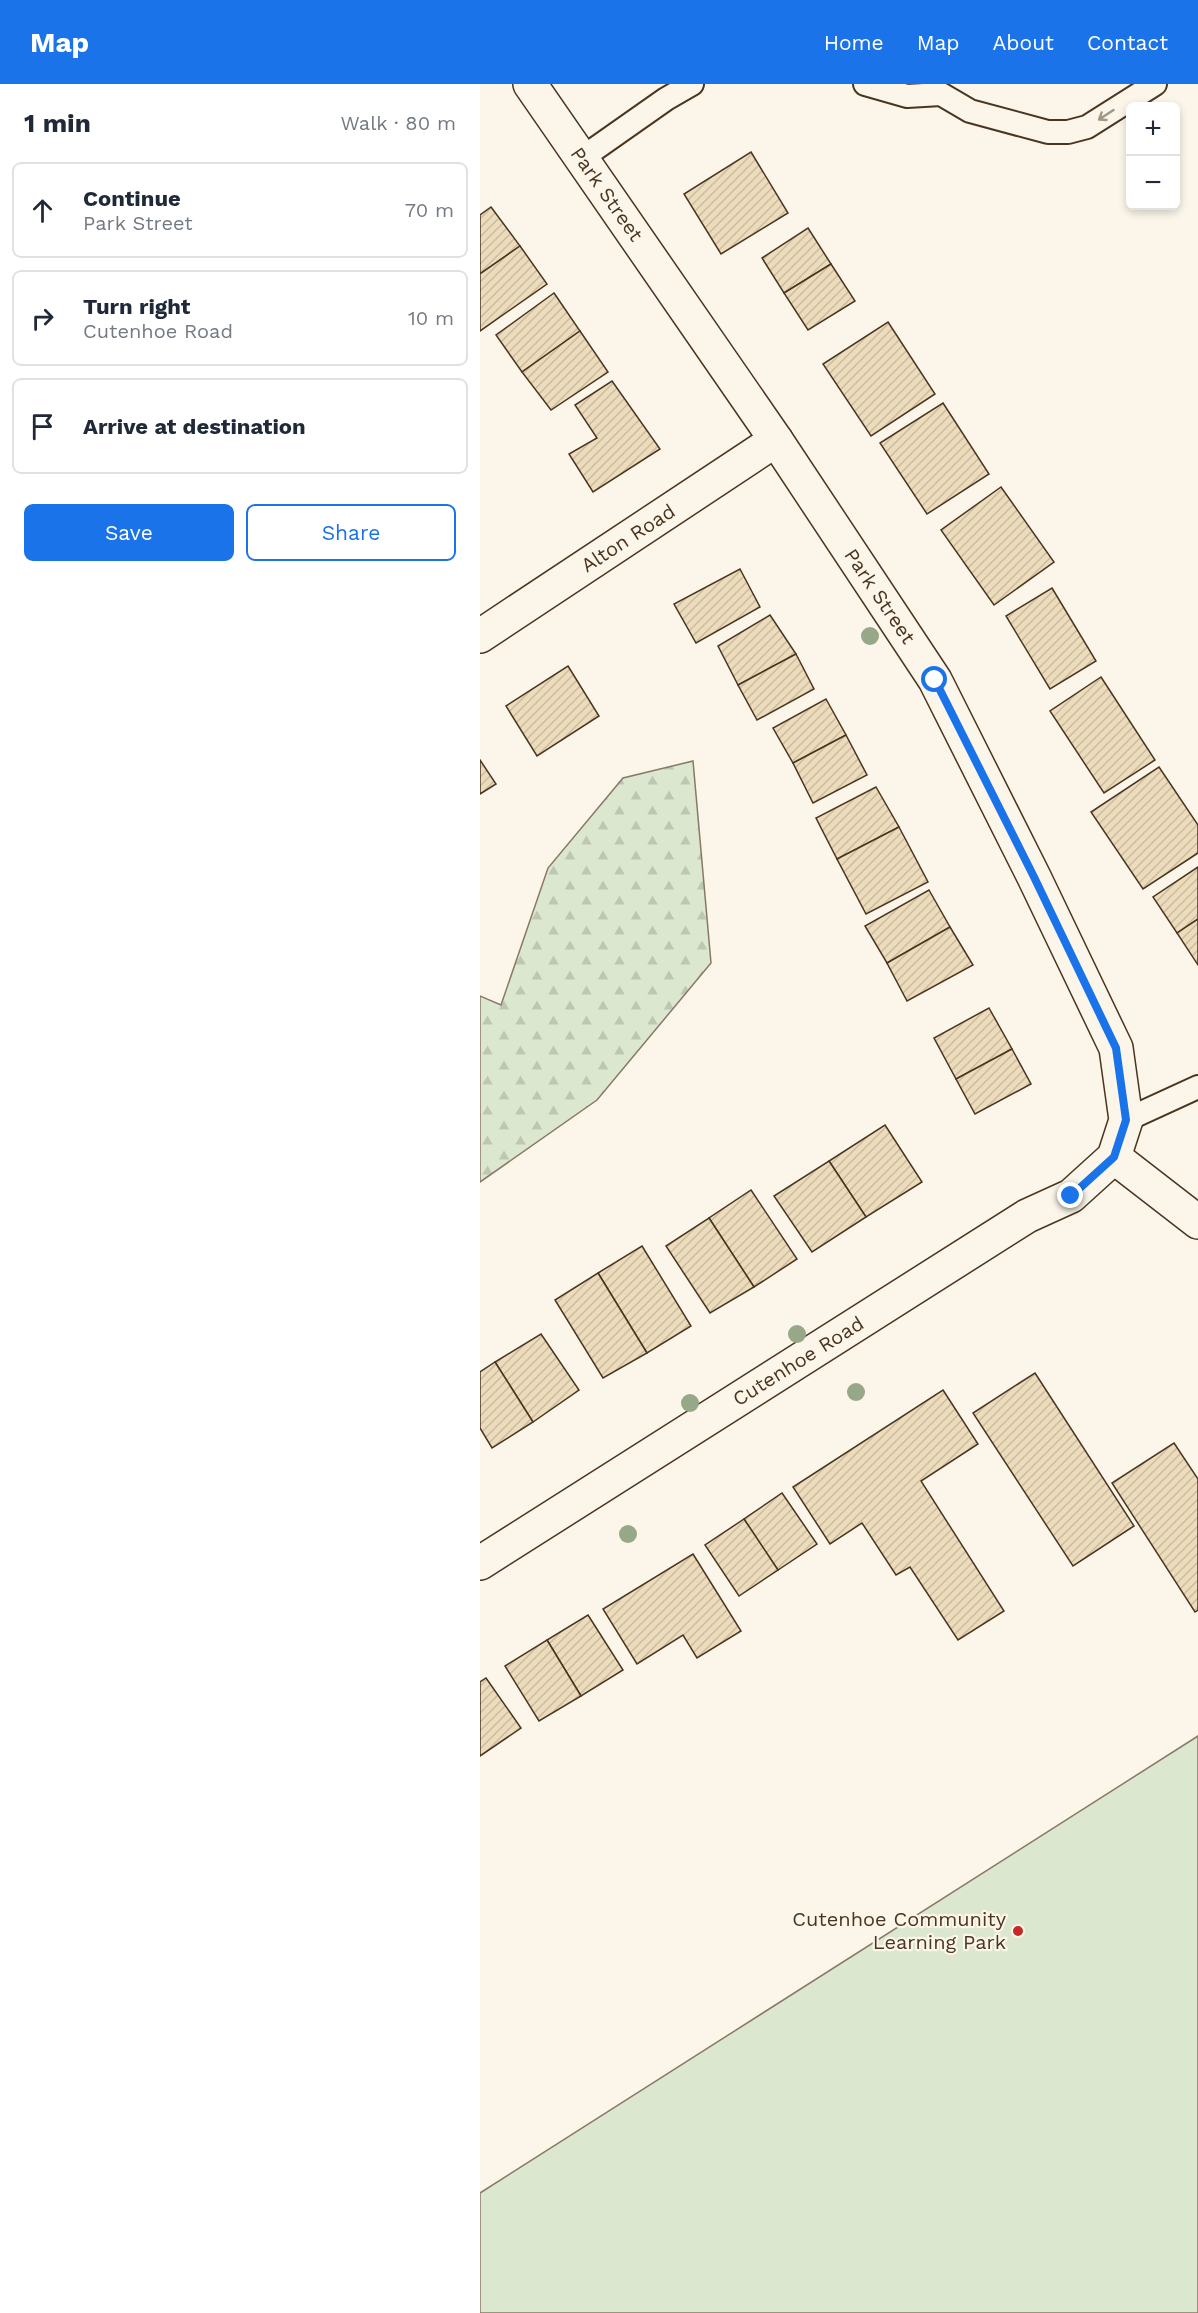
<!DOCTYPE html>
<meta charset="utf-8">
<style>
:root{--surface:#fff;--page:#f2f2f3;--text:#1f2937;--muted:#747a83;--line:#e0e1e3;--accent:#1a73e8}
body{margin:0;font-family:"Work Sans",sans-serif;background:var(--page);color:var(--text)}
.controls{position:absolute;right:18px;top:18px;display:grid;overflow:hidden;border-radius:9px;box-shadow:0 3px 9px #0003}
.controls button{width:54px;height:54px;display:grid;place-items:center;padding:0;border:0;border-bottom:2px solid var(--line);background:var(--surface);color:var(--text);font:30px sans-serif}
.stop{position:absolute;width:18px;height:18px;margin:-14px;border:4px solid #1a73e8;border-radius:50%;background:#fff}
.stop.end{background:#1a73e8;border-color:#fff;box-shadow:0 2px 6px #0008}
.list{margin:0;padding:0;list-style:none}
h2{display:flex;justify-content:space-between;align-items:center;height:78px;margin:0;padding:0 24px;font-size:26px}
h2 small{font-size:20px;font-weight:400;color:var(--muted)}
.list li{display:grid;grid-template-columns:39px 1fr auto;gap:18px;align-items:center;box-sizing:border-box;height:96px;margin:0 12px 12px;padding:0 12px;border:2px solid var(--line);border-radius:9px}
.list b{display:block;font-size:22px;white-space:nowrap}
.list p{margin:0;font-size:20px;white-space:nowrap;color:var(--muted)}
.list em{font-size:20px;font-style:normal;color:var(--muted)}
.actions{display:flex;gap:12px;padding:18px 24px}
.actions a{flex:1;padding:14px 0;border:2px solid var(--accent);border-radius:9px;text-align:center;font-size:21px;color:var(--accent)}
.actions .main{background:var(--accent);color:#fff}
.icon{flex:none;width:33px;height:33px;fill:none;stroke:currentColor;stroke-width:2;stroke-linecap:round;stroke-linejoin:round}
.map{position:relative;flex:none;width:718px;height:2229px;overflow:hidden}
header{display:flex;align-items:center;gap:36px;box-sizing:border-box;height:84px;padding:0 30px;background:var(--accent);color:#fff}
header strong{font-size:28px}
nav{display:flex;gap:33px;margin-inline-start:auto;font-size:21px}
main{display:flex}
aside{flex:1;background:var(--surface)}
.map>svg:first-child{display:block}
.green{fill:#dce7d0;stroke:#887966;stroke-width:1.5}
.forest{fill:url(#forest-firs);stroke:#887966;stroke-width:1.5}
.building{fill:url(#building-hatch);stroke:#4a3520;stroke-width:1.5}
.lines{fill:none;stroke-linecap:round;stroke-linejoin:round}
.lane-casing{stroke:#4a3520;stroke-width:26}
.street-casing{stroke:#4a3520;stroke-width:36}
.secondary-casing{stroke:#4a3520;stroke-width:36}
.lane{stroke:#fbf6e9;stroke-width:22}
.street{stroke:#fbf6e9;stroke-width:33}
.secondary{stroke:#fbf6e9;stroke-width:33}
.tree{fill:#96a887}
.oneway{stroke:#a29684}
.route{stroke:#1a73e8;stroke-width:8}
.poi-dot{fill:#c62828;stroke:#fbf6e9;stroke-width:2}
.labels{text-anchor:middle;stroke-width:4.5;stroke-linejoin:round;paint-order:stroke}
.street-label{font-size:20px;fill:#4a3520;stroke:#fbf6e9}
.poi-label{font-size:20px;fill:#4a3520;stroke:#fbf6e9;text-anchor:end}
</style>
<header>
<strong>Map</strong>
<nav><a>Home</a><a>Map</a><a>About</a><a>Contact</a></nav>
</header>
<main>
<aside>
<h2>1 min<small>Walk · 80 m</small></h2>
<ul class="list">
<li><svg class="icon" aria-label="ahead" viewBox="0 0 24 24"><path d="M12 20V5M6 11l6-6 6 6"/></svg><div><b>Continue</b><p>Park Street</p></div><em>70 m</em></li>
<li><svg class="icon" aria-label="right" viewBox="0 0 24 24"><path d="M7 20v-9h11M14 6l5 5-5 5"/></svg><div><b>Turn right</b><p>Cutenhoe Road</p></div><em>10 m</em></li>
<li><svg class="icon" aria-label="arrive" viewBox="0 0 24 24"><path d="M6 21V4h12l-3 4 3 4H6"/></svg><div><b>Arrive at destination</b></div></li>
</ul>
<div class="actions"><a class="main">Save</a><a>Share</a></div>
</aside>
<div class="map">
<svg width="718" height="2229" viewBox="0 0 718 2229">
<defs>
<pattern id="forest-firs" width="22" height="20" patternUnits="userSpaceOnUse" patternTransform="scale(1.5)"><rect width="22" height="20" fill="#dce7d0"/><path d="M5 1l3.5 6h-7zM16 11l3.5 6h-7z" fill="#bec7b2"/></pattern>
<pattern id="building-hatch" width="6" height="6" patternUnits="userSpaceOnUse" patternTransform="scale(1.5)"><rect width="6" height="6" fill="#ecdcbc"/><path d="M-1 1l2-2M0 6l6-6M5 7l2-2" fill="none" stroke="#ccbda1"/></pattern>
</defs>
<rect width="100%" height="100%" fill="#fbf6e9"/>
<path class="green" d="M718,1652V2229H0V2109Z"/>
<path class="forest" d="M213,677L231,879L117,1016L0,1098V912L21,921L68,784L143,694Z"/>
<g class="building">
<path d="M271,68L308,129L241,170L204,110Z"/>
<path d="M11,123L40,162L0,190V131Z"/>
<path d="M328,144L351,180L304,209L282,174Z"/>
<path d="M40,162L67,200L0,247V190Z"/>
<path d="M351,180L375,217L328,246L304,209Z"/>
<path d="M74,209L100,247L42,288L16,251Z"/>
<path d="M408,238L455,310L391,352L343,280Z"/>
<path d="M100,247L128,288L71,326L42,288Z"/>
<path d="M132,297L180,365L113,408L89,370L117,354L95,321Z"/>
<path d="M463,319L509,390L447,430L400,359Z"/>
<path d="M521,403L574,478L514,521L461,446Z"/>
<path d="M260,485L280,523L216,559L194,520Z"/>
<path d="M572,504L616,577L570,605L526,532Z"/>
<path d="M290,531L316,570L258,601L238,562Z"/>
<path d="M316,570L334,605L277,636L258,601Z"/>
<path d="M88,582L119,632L57,672L26,622Z"/>
<path d="M621,593L675,676L624,709L570,627Z"/>
<path d="M346,615L366,651L313,679L293,644Z"/>
<path d="M366,651L387,691L333,719L313,679Z"/>
<path d="M0,676L16,700L0,710Z"/>
<path d="M679,683L718,741V769L663,805L611,728Z"/>
<path d="M396,703L419,743L357,775L336,734Z"/>
<path d="M419,743L448,798L386,830L357,775Z"/>
<path d="M718,783V835L697,849L673,813Z"/>
<path d="M449,806L470,843L407,879L385,842Z"/>
<path d="M718,835V881L697,849Z"/>
<path d="M470,843L493,881L427,917L407,879Z"/>
<path d="M509,924L532,965L476,995L454,954Z"/>
<path d="M532,965L551,1000L495,1030L476,995Z"/>
<path d="M405,1041L442,1098L386,1133L349,1077Z"/>
<path d="M349,1077L386,1133L332,1168L294,1112Z"/>
<path d="M271,1106L317,1175L274,1203L229,1134Z"/>
<path d="M229,1134L274,1203L230,1229L186,1162Z"/>
<path d="M162,1162L211,1242L167,1269L118,1189Z"/>
<path d="M118,1189L167,1269L123,1294L75,1216Z"/>
<path d="M61,1250L99,1306L53,1338L15,1278Z"/>
<path d="M15,1278L53,1338L12,1364L0,1344V1288Z"/>
<path d="M555,1289L654,1442L593,1482L493,1329Z"/>
<path d="M463,1306L498,1360L441,1397L524,1527L478,1556L430,1483L416,1491L382,1439L350,1460L313,1403Z"/>
<path d="M694,1359L718,1395V1526L715,1528L632,1399Z"/>
<path d="M302,1409L337,1460L298,1486L264,1435Z"/>
<path d="M264,1435L298,1486L259,1512L225,1461Z"/>
<path d="M213,1470L261,1547L217,1574L203,1551L157,1580L123,1525Z"/>
<path d="M108,1531L143,1586L101,1612L67,1556Z"/>
<path d="M67,1556L101,1612L59,1637L25,1582Z"/>
<path d="M6,1594L41,1644L0,1672V1598Z"/>
</g>
<g class="lines">
<g class="lane-casing">
<g id="lane">
<path d="M385,0L427,12L461,10L490,27L568,48H588L607,43L675,0"/>
<path d="M102,74L186,15L212,0"/>
<path d="M646,1036L718,1003"/>
</g>
</g>
<g class="street-casing">
<g id="street">
<path d="M0,552L296,356"/>
<path d="M634,1073L718,1138"/>
</g>
</g>
<g class="secondary-casing">
<path id="secondary" d="M0,1479L547,1132L591,1112L634,1073L646,1036L636,964L554,793L455,596L296,356L50,0"/>
</g>
<use href="#lane" class="lane"/>
<use href="#street" class="street"/>
<use href="#secondary" class="secondary"/>
</g>
<g class="tree">
<circle cx="390" cy="552" r="9"/>
<circle cx="317" cy="1250" r="9"/>
<circle cx="376" cy="1308" r="9"/>
<circle cx="210" cy="1319" r="9"/>
<circle cx="148" cy="1450" r="9"/>
</g>
<defs><path id="oneway-shaft" d="M-6 0H5M1.5-3L5.5 0L1.5 3" fill="none" stroke-width="1.6" stroke-linecap="round" stroke-linejoin="round" transform="scale(1.5)"/></defs>
<use class="oneway" href="#oneway-shaft" transform="translate(626 31) rotate(147)"/>
<g class="lines">
<path class="route" d="M455,596L554,793L636,964L646,1036L634,1073L591,1112"/>
</g>
<circle class="poi-dot" cx="538" cy="1847" r="6"/>
<g class="labels">
<g class="street-label">
<text transform="translate(127 110) rotate(55)" y="7">Park Street</text>
<text transform="translate(148 454) rotate(-33)" y="7">Alton Road</text>
<text transform="translate(400 512) rotate(56)" y="7">Park Street</text>
<text transform="translate(318 1277) rotate(-32)" y="7">Cutenhoe Road</text>
</g>
<g class="poi-label">
<text x="526" y="1842">Cutenhoe Community<tspan x="526" dy="23">Learning Park</tspan></text>
</g>
</g>
</svg>
<div class="controls">
<button>+</button>
<button>−</button>
</div>
<div class="stop" style="left:455px;top:596px"></div>
<div class="stop end" style="left:591px;top:1112px"></div>
</div>
</main>
